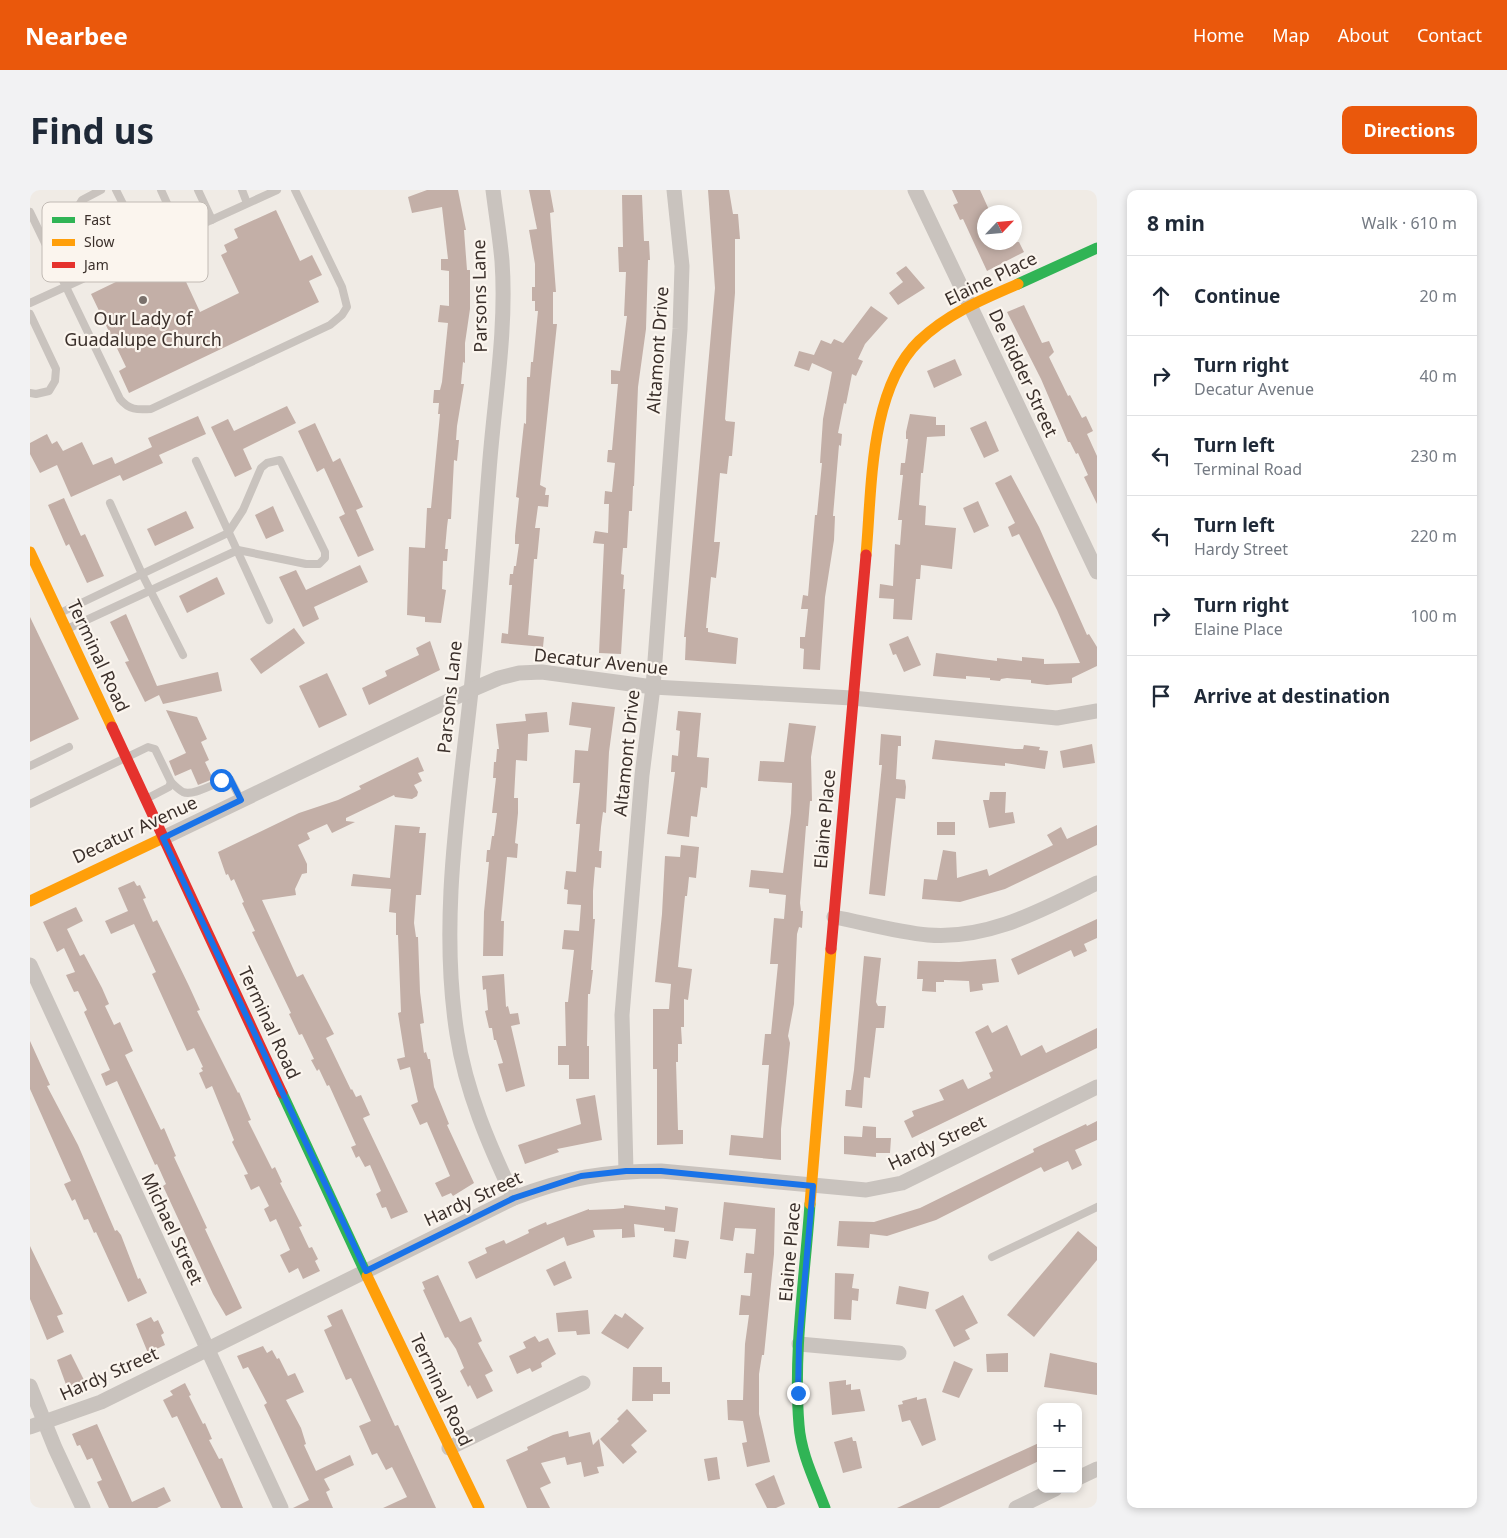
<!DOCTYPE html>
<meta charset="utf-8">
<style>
:root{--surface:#fff;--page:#f2f2f3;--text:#1f2937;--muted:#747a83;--line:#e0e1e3;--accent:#ea580c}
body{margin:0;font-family:"Noto Sans",sans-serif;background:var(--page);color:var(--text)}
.controls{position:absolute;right:15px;bottom:15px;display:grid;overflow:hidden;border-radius:10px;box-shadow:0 2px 8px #0003}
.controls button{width:45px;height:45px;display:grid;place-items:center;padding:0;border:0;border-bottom:1px solid var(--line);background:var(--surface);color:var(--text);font:25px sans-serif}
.compass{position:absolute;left:947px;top:15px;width:45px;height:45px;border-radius:50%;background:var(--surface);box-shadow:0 2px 8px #0003;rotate:64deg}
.stop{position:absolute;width:15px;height:15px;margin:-11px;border:4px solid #1a73e8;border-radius:50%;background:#fff}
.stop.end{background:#1a73e8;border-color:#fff;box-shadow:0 1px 5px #0008}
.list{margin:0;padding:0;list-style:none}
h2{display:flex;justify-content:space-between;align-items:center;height:65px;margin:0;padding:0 20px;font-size:21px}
h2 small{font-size:16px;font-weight:400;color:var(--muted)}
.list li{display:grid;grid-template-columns:32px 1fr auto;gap:15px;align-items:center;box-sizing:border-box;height:80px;padding:0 20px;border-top:1px solid var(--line)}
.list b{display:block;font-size:19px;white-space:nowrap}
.list p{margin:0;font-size:16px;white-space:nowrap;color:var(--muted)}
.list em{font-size:16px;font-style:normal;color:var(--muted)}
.icon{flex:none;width:28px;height:28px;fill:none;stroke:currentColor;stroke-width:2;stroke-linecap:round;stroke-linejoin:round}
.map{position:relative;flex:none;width:1067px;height:1318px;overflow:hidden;border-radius:10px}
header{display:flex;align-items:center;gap:30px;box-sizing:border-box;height:70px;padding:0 25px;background:var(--accent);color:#fff}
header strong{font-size:24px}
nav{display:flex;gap:28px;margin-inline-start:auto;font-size:18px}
.intro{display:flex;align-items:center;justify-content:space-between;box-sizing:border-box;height:120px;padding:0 30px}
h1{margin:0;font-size:35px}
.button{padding:12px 22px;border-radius:10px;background:var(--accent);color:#fff;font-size:18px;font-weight:700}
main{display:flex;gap:30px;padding:0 30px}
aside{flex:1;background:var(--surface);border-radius:10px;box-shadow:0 2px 8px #0003}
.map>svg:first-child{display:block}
.building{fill:#c3afa7}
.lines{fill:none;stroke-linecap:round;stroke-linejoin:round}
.lane{stroke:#c9c3be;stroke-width:8}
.street{stroke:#c9c3be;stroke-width:15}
.fast{stroke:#30b455;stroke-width:11}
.slow{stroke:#ff9f0a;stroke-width:11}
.jam{stroke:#e5322d;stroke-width:11}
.route{stroke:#1a73e8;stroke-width:6}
.poi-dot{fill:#7a716c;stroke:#fbf5ee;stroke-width:2}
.labels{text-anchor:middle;stroke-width:4.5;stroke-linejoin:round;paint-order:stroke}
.street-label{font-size:18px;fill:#3b302b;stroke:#fbf5ee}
.poi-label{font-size:18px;fill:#3b302b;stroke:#fbf5ee}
.key{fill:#fbf5ee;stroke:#c1bab4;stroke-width:1}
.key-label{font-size:14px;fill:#3b302b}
</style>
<header>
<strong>Nearbee</strong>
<nav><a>Home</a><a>Map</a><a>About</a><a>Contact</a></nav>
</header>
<div class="intro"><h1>Find us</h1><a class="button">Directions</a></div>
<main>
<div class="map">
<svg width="1067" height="1318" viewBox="0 0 1067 1318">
<rect width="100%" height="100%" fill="#f0ebe5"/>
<g class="building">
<path d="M397,0H428L436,40H434L437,80H440V119L435,153V173L433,172L431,194H434L427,236L426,250H429L427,271L424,270L421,329H418L417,337L415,359H418L417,371H413L412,399L416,400L411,433L395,432V427L377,425L379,357L395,358L397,318H401L410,224H408L409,213H403L404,200H410L412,192L418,133L408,132L410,115L419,116V81L411,80V69H418L412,17L382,23L378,7Z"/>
<path d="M499,0H520L524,22L520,23L526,102H523V134H527L510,295L516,298L515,305H519L518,317L508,316L505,338H510L507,369H504L498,445L514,447L513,457L471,453L472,443L478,444L482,395H479L480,384H483L484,376H486L489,354H485V346L489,308L486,307L494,233L496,234L497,187H500L501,172H503L508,121H505V111H502V97H505V74L499,40L507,39Z"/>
<path d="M678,0H699L703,24H708L710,49H705V103L695,229L696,231L705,232L702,266H699L697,284L690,283L684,352H690L686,388L681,387L676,438H678V442L708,448L706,474L655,470L656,447H654L685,98Z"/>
<path d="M922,0H950L960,22H954V52H989L994,62L957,81L933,29L930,30L923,15L928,13Z"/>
<path d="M592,5H612L614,51H619L620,70H618L616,139L608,197L604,296H603L602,321H599L597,358H593L591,384L594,385L593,399H595L591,464L569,463L574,354L563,353L565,341L578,343L579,314H574L575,301L582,302L585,273L577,272L578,260H582L588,194H581V180L590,181L597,126H594L596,82H589L588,57H593Z"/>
<path d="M246,20L270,71L282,65L292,85L279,91L289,112L99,203L89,181L96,177L61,104L121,75L126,85L142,77L145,84L151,81L170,122L209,103L191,65L197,62L194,55L208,48L204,39Z"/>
<path d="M876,76L895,98L868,115L859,103L873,92L866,83Z"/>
<path d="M994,115L1012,153L1019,151L1024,162L1019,167L1038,206L1040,205L1052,228L1056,226L1063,241L1057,244L1067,266V314L1054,287L1058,285L1048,263L1046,264L1040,252H1038L1011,189L977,122Z"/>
<path d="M841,116L858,128L835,154L828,169L833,171L826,186L822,184L816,214L814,213L808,243L812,244L811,256L809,255L803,326H805L804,350L795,407L790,480L773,479L774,459L770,458V447H775L778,419H771L773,405L778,406L785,325H787L792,273H790L793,229L802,182L782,173L779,181L764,176L769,161L784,165L791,150L801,154L804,149L813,153Z"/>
<path d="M925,169L932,185L904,198L897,181Z"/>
<path d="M257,216L266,233L213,259L222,279L205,287L181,237L198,229L204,241Z"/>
<path d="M880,224L906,227V235H915V246L897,247L893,283H891L889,315L896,316L895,335L926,338L922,379L891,375L890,389H886L882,430L863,429L864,409L849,408L850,394L863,396L865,354L870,355L872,330H868L873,285H870L871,273H875L878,249H876V242Z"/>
<path d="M168,226L176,244L129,265L133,273L93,291L90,285L41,307L27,275L10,283L0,264V253L17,244L22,254L27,251L33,261L52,252L63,275L82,267L85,274L122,257L118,248Z"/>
<path d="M956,231L969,261L954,268L940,238Z"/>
<path d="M285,233L303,272L310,268L333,317L326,320L344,360L328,367L309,327L315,324L294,278L287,282L268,241Z"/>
<path d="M981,285L1009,337L1057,445L1059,444L1067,457V476L1042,488V493L1017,495L1001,493V490L977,488L971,489L970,491L960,490V488L936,486V489L903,486L906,463L967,471V468L992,471V467L1014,469V474L1050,473L1027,420L989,344L982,347L978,337L985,333L965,293Z"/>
<path d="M34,308L51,346L55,344L74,386L57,393L39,354L36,356L18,315Z"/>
<path d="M948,311L959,336L944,343L933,318Z"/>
<path d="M243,316L254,341L236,349L225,325Z"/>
<path d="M156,321L164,338L125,356L117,339Z"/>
<path d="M330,375L338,392L284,417L289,429L273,437L249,387L266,380L276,400Z"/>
<path d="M187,387L195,404L157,423L149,406Z"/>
<path d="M96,424L127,496L188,482L192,501L133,514L129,505L115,512L95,472L99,471L80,432Z"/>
<path d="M0,427L49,529L0,552Z"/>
<path d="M264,438L275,453L231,484L220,469Z"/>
<path d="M878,446L891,475L874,482L866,464L863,465L859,454Z"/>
<path d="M400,451L410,480L339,515L332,498L357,486L355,481L389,465L386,458Z"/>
<path d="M297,483L317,525L289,538L269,496Z"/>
<path d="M542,512L585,517L579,562L576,623L573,622L571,637L569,661H572L571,678L565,677L563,701V729H565L561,780H563L560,804H558L557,856H559V889H539V875H528V856H536L535,812H538L544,760L532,759L534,740L549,741L551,715L537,714L538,700L534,699L536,681L546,682L550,634H546L550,593H543L545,560L558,561L561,538L539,535Z"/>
<path d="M136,520L167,527L177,549L171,552L179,570L175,572L183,589L168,595L161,579L145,586L139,571L156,563Z"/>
<path d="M648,521L671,523L667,567L679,568L677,598L671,597L667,627L661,626L659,647L637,644L645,582H641L642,565L648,566L650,541L646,540Z"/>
<path d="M517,522L519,542L498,544L497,571L486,570L484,608H488V623L485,653L488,654L487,668L477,667L471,731H474L473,766H453L454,722L459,672H456L457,660H460L462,646H464L467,623H462L466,588H463L464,572H466L467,559H469L466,534L496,531L495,524Z"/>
<path d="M759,533L786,536L781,567L782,611H780L778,636H776L770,713L771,721H773L772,738L769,737L767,744L764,814L758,846L760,853L751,939V970L699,965L701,945L733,948L739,875H732L735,844H741L748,774H740L744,728L754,729L756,705L739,703V699L719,697L721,680L753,683L761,623L762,593L728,591L730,571L754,572Z"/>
<path d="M851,544L871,546V556H868L866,589L875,590L876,597L875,609L866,608L855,706L839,704L852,575H849Z"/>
<path d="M905,550L985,559H993L994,555L1010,557L1009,560L1018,561L1015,579L975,573V576L902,569Z"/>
<path d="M1062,554L1065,573L1033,578L1030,561Z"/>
<path d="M388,567L394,581L388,583L392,591L384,595L388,602L387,606L382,609L365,607L364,605L316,628V631L325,632L302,643L297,634L277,643L280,649L268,655L277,674V683L272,684L265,699L266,705L232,710L267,787L273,784L304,844L296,848L321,900L322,899L326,907L331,905L340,925L333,928L378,1022L361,1029L356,1017L352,1018L346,1004L351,1001L340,975L335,977L329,966L326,968L321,957L326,955L299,895L297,896L289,879L287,881L281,870L284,869L272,844L269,845L259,824L261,823L222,742L225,741L212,713L214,712L204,689L201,691L198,684L196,685L188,662L269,623L308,610L331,599L329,596Z"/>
<path d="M960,602H976L975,623L983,622L985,633L959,638L953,610H959Z"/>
<rect x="907" y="632" width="18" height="13"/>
<path d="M365,635L390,637L389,643H396L391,705H386L384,733L386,747H388L390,802L394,833L390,834L394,863L396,862L398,869H400L404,897L419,934L417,935L444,993L423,1006L421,1003L412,1007L405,993L420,986L397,932L390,935L381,915L388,912L380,877L370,880L367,869L375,867L368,823L371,822L368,745H366V723L359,722L361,699L321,696L323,684L360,688Z"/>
<path d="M1067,635V655L975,699L930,712L892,709L894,689L907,690L913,660L926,662L927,688L957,679L959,686L1023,655L1017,645L1031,637L1037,649Z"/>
<path d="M651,655L669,657L666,688L659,687L657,706H655L648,777L662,779L658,810L654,809V837H651L652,854H648V872H646L648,940H653V954L627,955V879H623V819H639L641,794L625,792L632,724L635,666L650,667Z"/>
<path d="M104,691L107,696L110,695L116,708L113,709L123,732L127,730L159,796L170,820L167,821L208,903L209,902L221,930L218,931L242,979L245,977L252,992L250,993L272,1036L269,1037L279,1058L282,1057L288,1069L285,1071L290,1081L273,1089L268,1078L259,1083L250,1065L260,1060L246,1029L240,1032L234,1019L239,1016L229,996L221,1000L214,985L218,984L202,952L204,950L182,896L176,899L169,883L173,881L171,878L173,877L164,858L157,861L122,784L126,782L104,734L81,744L75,731L98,721L88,698Z"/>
<path d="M46,717L53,731L37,739L50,766L54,764L72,798L79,814L75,816L84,835L90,832L103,861L95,865L131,940L134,938L146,966L144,967L177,1038L175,1039L212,1118L196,1126L183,1104L133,996L136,994L127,974L125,975L87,891L76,896L71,884L80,880L54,822L57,820L48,801L44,802L36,785L45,782L34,758L27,762L13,732Z"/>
<path d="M1067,729V748L1054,754L1057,761L1044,767L1041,760L988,785L981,769Z"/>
<path d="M834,766L851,768L846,812L848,816H856L854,838H846L840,888L834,887L832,918L815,916L816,900H821L824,880Z"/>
<path d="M966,769L969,792L952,794L953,800L940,802L939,791L914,790V792H906V802L892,801L893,789H887L888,771L929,772Z"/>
<path d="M474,784L476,817L478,816L480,824L488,823L490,834L481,836L495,896L476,902L468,874L473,873L466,850H464L462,838H459L455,821L458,820L456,799L453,800L452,786Z"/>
<path d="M958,835L962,843L977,835L991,866L1012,855L1016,863L1067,838V858L882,948L874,931L884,926L882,921L914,910L909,900L933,889L938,899L961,888L959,883L963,881L945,842Z"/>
<path d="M0,851L20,895L17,896L48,955L85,1041L87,1040L91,1045L108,1089L110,1088L117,1103L98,1112L66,1042L64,1043L58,1029L54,1030L45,1009L42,1011L34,994L41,991L0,899Z"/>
<path d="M565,905L572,950L527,959L529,962L495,974L488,955L551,934L546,909Z"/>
<path d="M1067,931V950L1045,960L1052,975L1042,980L1038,971L1014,982L1011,977L906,1030L857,1046L840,1044L839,1058L807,1056L809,1031L844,1032L890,1018L1004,962L1003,959L1056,934L1057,936Z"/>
<path d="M833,936L846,937V948H861L860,963H846V967L814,964V946L832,947Z"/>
<path d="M694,1012L745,1018L744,1064L734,1165H732L729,1184V1224L740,1272L717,1277L712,1253L717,1252L713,1231L698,1230L697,1210H713L715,1154L719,1125H709L711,1105L720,1106L722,1083H714L716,1063L724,1064L726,1039L705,1038L703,1051L690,1049Z"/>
<path d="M594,1015L635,1020V1016L648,1018L645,1042L634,1041V1038L604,1034L605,1047L592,1048V1039L563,1040L565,1047L537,1056L534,1047L446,1089L438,1072L457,1063L455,1058L474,1050L476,1054L499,1043L498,1040L516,1032L517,1035L559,1019V1020L584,1019L594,1018Z"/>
<path d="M1048,1041L1067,1057V1070L1004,1147L977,1125Z"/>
<path d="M645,1049L659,1051L656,1069L643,1067Z"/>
<path d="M0,1056L33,1124L27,1126L34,1142L17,1150L0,1109Z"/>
<path d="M535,1071L542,1088L524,1096L516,1080Z"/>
<path d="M805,1083L824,1084L822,1098L829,1099L828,1111L822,1110L821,1130L804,1129Z"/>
<path d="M408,1085L430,1132L441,1127L452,1151L448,1153L463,1181L455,1185L463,1201L447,1209L440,1195L438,1197L430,1181L434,1178L426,1159L418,1147L415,1148L393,1100L395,1099L392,1092Z"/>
<path d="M869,1096L899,1102L896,1119L866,1114Z"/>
<path d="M933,1105L948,1133L935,1140L940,1149L924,1157L905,1120Z"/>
<path d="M312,1119L365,1236L368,1235L406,1318H353L377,1307L362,1277L356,1280L347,1263L342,1265L329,1236L341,1231L321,1188L316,1190L294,1140L302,1136L297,1126Z"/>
<path d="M558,1120L560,1144L547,1145L546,1141L528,1142L526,1123Z"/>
<path d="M595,1123L614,1138L598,1159L571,1143L585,1124L592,1128Z"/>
<path d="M121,1127L124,1132L128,1130L134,1143L131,1145L135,1155L118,1163L106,1134Z"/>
<path d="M505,1146L509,1152L518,1148L526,1164L511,1173L512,1177L502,1182L500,1178L487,1184L479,1166L496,1158L493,1152Z"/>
<path d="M233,1156L237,1163L242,1160L247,1169L249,1168L258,1186L265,1183L274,1202L256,1210L271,1238L276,1254L274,1255L286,1281L320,1265L324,1275L294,1289L300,1300L296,1302L303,1318H263L279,1310L234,1215L237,1213L226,1192L218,1177L213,1179L207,1166Z"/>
<path d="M978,1163V1182H957L956,1164Z"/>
<path d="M1020,1163L1067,1173V1205L1014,1197Z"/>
<path d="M41,1164L55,1192L38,1200L27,1170Z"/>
<path d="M924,1171L943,1179L929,1208L912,1202Z"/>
<path d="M603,1177H632V1192H640V1204H623V1211H602Z"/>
<path d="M816,1190V1195L821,1194V1200L830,1199L835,1221L802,1225L799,1192Z"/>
<path d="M155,1193L161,1205L159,1206L173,1234L175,1233L182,1249L179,1250L189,1269L192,1268L213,1318H191L147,1226L142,1228L133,1210L143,1205L140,1201Z"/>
<path d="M887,1207V1210L896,1208L906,1250L892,1256L880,1230L872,1232L868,1215L873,1214L872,1211Z"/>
<path d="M597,1219L617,1241L601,1255L607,1262L593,1274L570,1249L589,1231L587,1229Z"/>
<path d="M67,1234L102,1312L134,1297L141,1311L127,1318H79L67,1292L72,1290L62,1268L57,1270L50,1255L47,1256L42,1244Z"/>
<path d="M538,1241L539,1247L560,1242L563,1255L569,1249L574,1276L567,1277L569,1283L554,1287L551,1272L537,1275L535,1267L511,1273L521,1293L510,1298L520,1318H497L476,1270L498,1260L497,1257L523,1245Z"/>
<path d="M822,1247L823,1251H826L832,1278L813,1283L804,1252Z"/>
<path d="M1011,1252V1270L909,1318H867Z"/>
<path d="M687,1267L690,1289L678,1291L674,1269Z"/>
<path d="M744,1285L755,1314L746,1318H737L725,1294Z"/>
</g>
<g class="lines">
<g class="lane">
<path d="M71,0L52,10L49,15L79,77"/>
<path d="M86,0L116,60"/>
<path d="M131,0L151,44"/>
<path d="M168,0L182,30"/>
<path d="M212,0L217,13"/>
<path d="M0,22L90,209C99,220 107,220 121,219L300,135L312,125L317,117L312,97L265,0"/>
<path d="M0,113L247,0"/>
<path d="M0,124L26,179L25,191L19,201L6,204L0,203"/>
<path d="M166,271L239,430"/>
<path d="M80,313L112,384L153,465"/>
<path d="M30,423L198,343L213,320L231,278L237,273L250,270L295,362V368L289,374H276L208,360L37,439"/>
<path d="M0,576L39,557"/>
<path d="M141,592C144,595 149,600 153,602C164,607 187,591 200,589L211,610"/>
<path d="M0,614L118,557L125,559L141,592L139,597L116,609"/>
<path d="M962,1067L1067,1017"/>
</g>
<g class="street">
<path d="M463,0C466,24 470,48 472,71C477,141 464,212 459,281C453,354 449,428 441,501C429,613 409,731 427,844C436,902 459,955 484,1008"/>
<path d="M885,0L1067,382"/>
<path d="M133,648L441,500L469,488L489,483L512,482L623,497L822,508L1027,528L1067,521"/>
<path d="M804,727C835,733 867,742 898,745C960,750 1013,719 1067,693"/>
<path d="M0,775L251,1318"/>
<path d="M596,981L592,825L612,585L623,497L650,139L652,76L644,0"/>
<path d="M769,1154L869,1163"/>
<path d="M0,1196L25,1258L53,1318"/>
<path d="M0,1237L71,1212L484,1008C536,988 575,981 631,981L836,1000L872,993L1067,897"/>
<path d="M419,1258L553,1193"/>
<path d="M1048,1288L1067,1279"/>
<path d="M986,1318L1025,1299"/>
</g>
<g class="fast">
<path d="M988,94L1067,58"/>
<path d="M252,903L337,1086"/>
<path d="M780,1014C775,1086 763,1163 769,1235C771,1264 785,1291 795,1318"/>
</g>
<g class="slow">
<path d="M0,362L82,537"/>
<path d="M836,365C842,299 839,200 889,151C917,124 953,109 988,94"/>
<path d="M0,711L133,648"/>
<path d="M780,1014L801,759"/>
<path d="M337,1086L449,1318"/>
</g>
<g class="jam">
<path d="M82,537L252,903"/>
<path d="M801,759L836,365"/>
</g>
</g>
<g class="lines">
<path class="route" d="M191,590L200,588L211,610L133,648L336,1081L484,1008L551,986L596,981H631L783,996L769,1154L768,1203"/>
</g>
<circle class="poi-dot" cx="113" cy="110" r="5"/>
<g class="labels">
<g class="street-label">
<text transform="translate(961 89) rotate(-26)" y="6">Elaine Place</text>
<text transform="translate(450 106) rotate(-91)" y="6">Parsons Lane</text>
<text transform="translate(628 160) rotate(-86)" y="6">Altamont Drive</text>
<text transform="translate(993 183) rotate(65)" y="6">De Ridder Street</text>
<text transform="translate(68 466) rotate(65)" y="6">Terminal Road</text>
<text transform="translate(571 472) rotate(6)" y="6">Decatur Avenue</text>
<text transform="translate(420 507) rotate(-84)" y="6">Parsons Lane</text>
<text transform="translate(597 563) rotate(-84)" y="6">Altamont Drive</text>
<text transform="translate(795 629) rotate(-85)" y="6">Elaine Place</text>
<text transform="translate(105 640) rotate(-25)" y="6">Decatur Avenue</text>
<text transform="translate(239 833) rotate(65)" y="6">Terminal Road</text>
<text transform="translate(907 953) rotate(-25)" y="6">Hardy Street</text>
<text transform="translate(443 1009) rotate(-25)" y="6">Hardy Street</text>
<text transform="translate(142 1039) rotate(65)" y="6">Michael Street</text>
<text transform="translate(760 1062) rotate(-85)" y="6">Elaine Place</text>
<text transform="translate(79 1184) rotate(-24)" y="6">Hardy Street</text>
<text transform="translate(411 1200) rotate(65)" y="6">Terminal Road</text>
</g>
<g class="poi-label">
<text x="113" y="135">Our Lady of<tspan x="113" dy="21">Guadalupe Church</tspan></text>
</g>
</g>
<rect x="12" y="12" width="166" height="80" rx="8" class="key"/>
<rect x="22" y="27" width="23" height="6" fill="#30b455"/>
<rect x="22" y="49" width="23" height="7" fill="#ff9f0a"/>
<rect x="22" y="72" width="23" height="6" fill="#e5322d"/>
<g class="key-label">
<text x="54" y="35">Fast</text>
<text x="54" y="57">Slow</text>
<text x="54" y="80">Jam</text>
</g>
</svg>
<div class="controls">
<button>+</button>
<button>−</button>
</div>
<svg class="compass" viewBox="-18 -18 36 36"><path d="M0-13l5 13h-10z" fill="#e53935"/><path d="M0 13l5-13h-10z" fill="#747a83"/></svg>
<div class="stop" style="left:191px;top:590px"></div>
<div class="stop end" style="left:768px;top:1203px"></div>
</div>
<aside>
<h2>8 min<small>Walk · 610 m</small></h2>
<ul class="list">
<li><svg class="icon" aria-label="ahead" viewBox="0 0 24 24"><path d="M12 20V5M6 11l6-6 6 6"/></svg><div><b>Continue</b></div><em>20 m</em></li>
<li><svg class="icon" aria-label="right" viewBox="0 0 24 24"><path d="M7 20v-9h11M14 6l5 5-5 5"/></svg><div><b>Turn right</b><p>Decatur Avenue</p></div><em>40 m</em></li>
<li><svg class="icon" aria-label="left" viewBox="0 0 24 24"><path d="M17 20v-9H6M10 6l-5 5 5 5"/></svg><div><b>Turn left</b><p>Terminal Road</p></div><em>230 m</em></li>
<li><svg class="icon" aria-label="left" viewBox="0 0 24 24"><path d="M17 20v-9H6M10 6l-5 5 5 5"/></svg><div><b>Turn left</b><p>Hardy Street</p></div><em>220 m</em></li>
<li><svg class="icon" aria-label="right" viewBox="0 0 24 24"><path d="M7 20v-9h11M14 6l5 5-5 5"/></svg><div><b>Turn right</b><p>Elaine Place</p></div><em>100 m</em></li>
<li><svg class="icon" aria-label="arrive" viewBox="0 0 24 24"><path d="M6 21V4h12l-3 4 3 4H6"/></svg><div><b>Arrive at destination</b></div></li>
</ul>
</aside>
</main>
